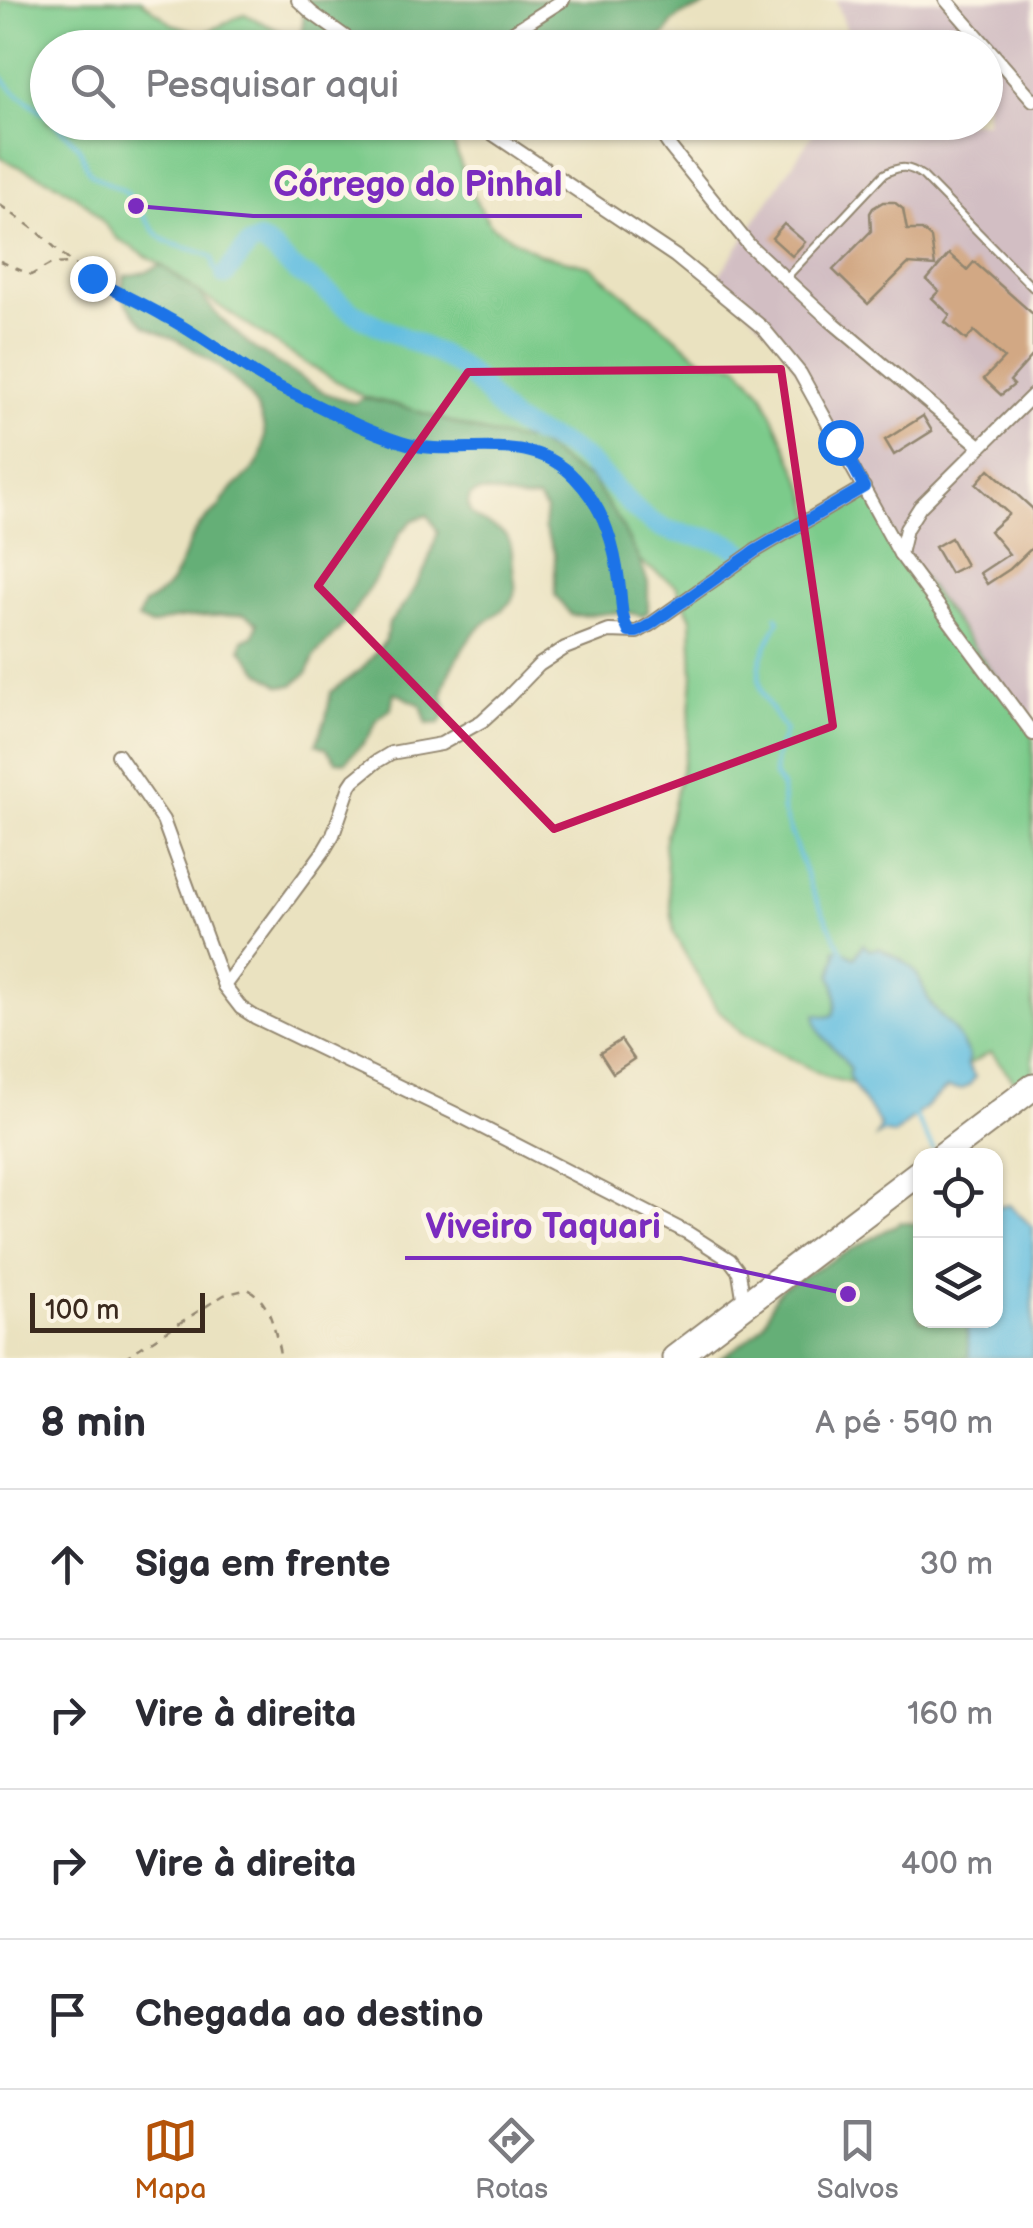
<!DOCTYPE html>
<html lang="pt">
<meta charset="utf-8">
<style>
:root{--surface:#fff;--page:#f2f2f3;--text:#2b2b33;--muted:#7c7c81;--line:#e1e1e2;--accent:#b45309}
body{margin:0;font-family:"Balsamiq Sans",sans-serif;background:var(--page);color:var(--text)}
.controls{position:absolute;right:30px;bottom:30px;display:grid;overflow:hidden;border-radius:20px;box-shadow:0 2px 8px #0004}
.controls button{width:90px;height:90px;display:grid;place-items:center;padding:0;border:0;border-bottom:2px solid var(--line);background:var(--surface);color:var(--text);font:50px sans-serif}
.scale{position:absolute;left:30px;bottom:25px;width:175px;box-sizing:border-box;padding-left:10px;border:5px solid #3b2a1e;border-top:0;font-size:28px;line-height:35px;white-space:nowrap;color:#3b2a1e;-webkit-text-stroke:8px #fcf5e5;paint-order:stroke}
.stop{position:absolute;width:30px;height:30px;margin:-22px;border:8px solid #1a73e8;border-radius:50%;background:#fff}
.stop.end{background:#1a73e8;border-color:#fff;box-shadow:0 2px 10px #0008}
.list{margin:0;padding:0;list-style:none}
h2{display:flex;justify-content:space-between;align-items:center;height:130px;margin:0;padding:0 40px;font-size:42px}
h2 small{font-size:32px;font-weight:400;color:var(--muted)}
.list li{display:grid;grid-template-columns:65px 1fr auto;gap:30px;align-items:center;box-sizing:border-box;height:150px;padding:0 40px;border-top:2px solid var(--line)}
.list b{display:block;font-size:38px;white-space:nowrap}
.list em{font-size:32px;font-style:normal;color:var(--muted)}
.icon{flex:none;width:55px;height:55px;fill:none;stroke:currentColor;stroke-width:2;stroke-linecap:round;stroke-linejoin:round}
.map{position:relative;flex:none;width:1033px;height:1358px;overflow:hidden}
.search{position:absolute;background:var(--surface);box-shadow:0 2px 8px #0004;left:30px;right:30px;top:30px;height:110px;display:flex;align-items:center;gap:25px;box-sizing:border-box;padding:0 35px;border-radius:55px;color:var(--muted);font-size:38px}
.sheet{height:730px;background:var(--surface)}
nav{display:flex;justify-content:space-around;align-items:center;box-sizing:border-box;height:140px;border-top:2px solid var(--line);background:var(--surface);font-size:28px;color:var(--muted)}
nav a{display:grid;justify-items:center;gap:5px}
nav .on{color:var(--accent)}
.map>svg:first-child{display:block}
.industrial{fill:#d2bec3}
.green{fill:#7ccb8b;stroke:#5c7a54;stroke-width:2.5}
.forest{fill:#65af77;stroke:#506c4a;stroke-width:2.5}
.water{fill:#62bee0;stroke:#4e747f;stroke-width:2.5}
.lines{fill:none;stroke-linecap:round;stroke-linejoin:round}
.stream{stroke:#62bee0;stroke-width:4}
.river{stroke:#62bee0;stroke-width:20}
.building{fill:#d2a884}
.lane-casing{stroke:#92866f;stroke-width:10}
.street-casing{stroke:#92866f;stroke-width:16}
.highway-casing{stroke:#92866f;stroke-width:29}
.path{stroke:#92866f;stroke-width:2.5;stroke-dasharray:8 8;stroke-linecap:butt}
.lane{stroke:#fff;stroke-width:6}
.street{stroke:#fff;stroke-width:12}
.highway{stroke:#fff;stroke-width:25}
.route{stroke:#1a73e8;stroke-width:12}
.marked{fill:none;stroke:#c2185b;stroke-width:8;stroke-linejoin:round}
.leader{fill:none;stroke:#7b2cbf;stroke-width:4}
.callout-dot{fill:#7b2cbf;stroke:#fcf5e5;stroke-width:4}
.callout-label{font-size:35px;text-anchor:middle;font-weight:bold;fill:#7b2cbf;stroke:#fcf5e5;stroke-width:10;stroke-linejoin:round;paint-order:stroke}
</style>
<div class="map">
<svg width="1033" height="1358" viewBox="0 0 1033 1358">
<rect width="100%" height="100%" fill="#fcf5e5"/>
<filter id="ink" filterUnits="userSpaceOnUse"><feTurbulence type="fractalNoise" baseFrequency=".01" numOctaves="2"/><feDisplacementMap in="SourceGraphic" scale="20" xChannelSelector="R" yChannelSelector="G"/><feConvolveMatrix kernelMatrix="1 2 1 2 8 2 1 2 1" color-interpolation-filters="sRGB"/></filter>
<filter id="wash" filterUnits="userSpaceOnUse"><feTurbulence type="fractalNoise" baseFrequency=".0048" numOctaves="4" result="noise"/><feDisplacementMap in="SourceGraphic" scale="40" xChannelSelector="R" yChannelSelector="G"/><feGaussianBlur stdDeviation="2.25" result="paint"/><feColorMatrix in="noise" values="0 0 0 0 0 0 0 0 0 0 0 0 0 0 0 0 0 1.4 0 .05"/><feComposite in="paint" operator="in"/></filter>
<g filter="url(#wash)">
<rect width="100%" height="100%" fill="#eae2c0"/>
<path class="industrial" d="M836,0H1033V727L909,558L779,342L716,280L820,123L986,122V48L853,47Z"/>
<path class="green" d="M0,0H141L172,24L203,34L244,14L313,47L48,48V122L437,123L452,139L469,189L491,226L539,254L590,266L702,359L738,365L763,394L807,493L814,519L868,487L899,547L1033,727V1076L1019,1087L991,1052L949,1075L877,1089L829,1078L742,1034L715,1006L674,934L664,844L687,745L693,677L691,618L676,585L640,562L626,539L500,456L461,426L404,407L364,397L302,361L198,292L161,265L118,239L87,204L58,184L0,158Z"/>
<g class="forest">
<path d="M305,0H713L701,8L681,15L672,23L666,34L657,39L638,37L616,47L313,48L299,39C305,27 303,14 305,0Z"/>
<path d="M161,265L198,292L220,318L252,347L325,393L354,403L364,398L404,407L485,433L512,439L532,440L579,474L591,478L622,527L640,562L648,582V612L642,616C618,607 596,618 571,615L555,595V554L544,528L546,510L538,499C532,499 526,500 520,499C501,497 489,486 470,496C460,523 495,521 507,537C513,546 512,557 513,567C513,576 518,588 514,597C508,608 488,619 479,628C468,638 443,679 443,695C443,700 446,705 447,710L440,723L427,724L421,705L394,692L391,709C371,722 380,718 369,736C363,746 354,750 346,762L336,761L326,748L316,744L326,718L331,692L362,669L385,641L389,623L407,601L426,567L438,532L428,515L413,520L400,533L388,559L349,619L315,655L308,672L293,685L281,686L261,673L241,649L243,640L254,635L257,623L244,614C212,618 180,613 151,626L138,619L144,604C187,584 177,547 206,519C209,515 214,513 218,509C221,505 223,500 226,496C237,482 255,474 261,456C280,403 217,363 179,341C168,335 153,331 144,324C135,316 127,303 120,293L125,276L146,272Z"/>
<path d="M901,1222L915,1224L920,1229V1320L966,1321L970,1358H720C736,1347 756,1337 766,1319C772,1306 771,1300 782,1288Z"/>
</g>
<g class="water">
<path d="M863,944L869,950L880,948C890,957 904,958 913,969C921,978 925,994 931,1004C938,1015 945,1019 952,1028C959,1037 964,1046 969,1056L967,1064L975,1077C967,1091 962,1090 947,1088L894,1135L884,1132L876,1137L881,1127C872,1109 855,1094 848,1074L850,1070C842,1049 813,1039 816,1014L827,1017L833,1015C838,1003 837,987 831,976L836,956L835,950L839,949L855,957Z"/>
<path d="M996,1204L1001,1207L1009,1205L1033,1227V1358H970L966,1321L996,1320Z"/>
</g>
<g class="lines">
<g class="stream">
<path d="M0,75L13,90L48,116"/>
<path d="M54,122C63,131 74,140 81,151C84,158 85,167 90,172C100,182 114,184 124,191C139,203 146,226 163,239C179,250 198,247 213,258L214,269L225,275"/>
<path d="M776,616L779,620C774,632 766,644 762,657C752,686 769,707 785,730L775,761L774,776L782,787L783,812L812,890L843,953"/>
<path d="M914,1114L933,1149"/>
</g>
<path class="river" d="M225,275L248,246L259,241C274,247 281,259 294,269C300,274 307,277 313,281C326,290 337,301 349,309C385,334 429,344 464,370C482,384 493,406 511,420C532,436 559,439 579,455C606,474 624,504 652,522C682,542 715,530 743,553"/>
</g>
<g id="blocks">
<g class="building">
<path d="M883,202H894L903,209L907,230H922L931,238L935,266L908,264L868,304L833,270L871,231L870,213L873,208Z"/>
<path d="M784,224L805,242L792,256L772,238Z"/>
<path d="M949,254L967,270L974,262L1033,314V355L1010,381L1014,385L1001,395L984,379L1004,358L974,331L966,340L945,322L950,315L932,298L939,291L927,280Z"/>
<path d="M923,416L932,431L894,455L885,440Z"/>
<path d="M989,469L1033,509V547L1010,569L987,584L980,573L1009,554L990,531L1009,514L976,484Z"/>
<path d="M951,538L966,565L950,573L935,547Z"/>
<path d="M621,1040L634,1059L613,1073L600,1053Z"/>
</g>
</g>
</g>
<g filter="url(#ink)">
<use href="#blocks" fill-opacity="0" stroke="#92866f" stroke-width="2.5"/>
<g class="lines">
<g class="lane-casing">
<path id="lane" d="M785,279L884,174C901,165 909,166 923,176L1033,288"/>
</g>
<g class="street-casing">
<g id="street">
<path d="M298,0L312,13L361,48"/>
<path d="M946,0L1033,100"/>
<path d="M488,48L563,0"/>
<path d="M475,122L675,256L763,328L800,373L900,554L1033,734"/>
<path d="M653,122L671,148L749,245L830,320L980,446"/>
<path d="M900,554L906,529L920,507L1033,395"/>
<path d="M118,755L163,820L224,986L241,1008L255,1017L458,1115L688,1233L730,1260L739,1272L744,1303"/>
<path d="M224,986L323,852L333,835L350,786L354,780L376,762L391,753L441,744L482,721L506,699L539,665L565,648L609,631L637,632L651,624L755,551L864,487"/>
</g>
</g>
<g class="highway-casing">
<g id="highway">
<path d="M942,1156L1033,1087"/>
<path d="M675,1358L920,1172"/>
</g>
</g>
<g class="path">
<path d="M0,205L38,232L72,263L92,278L168,317L266,380L361,427L405,444L429,447L499,446L539,455L572,474L593,499L606,522L615,555L622,617"/>
<path d="M0,261L31,275L51,264L70,263"/>
<path d="M124,1358L224,1295L248,1289C272,1303 275,1333 281,1358"/>
</g>
<use href="#lane" class="lane"/>
<use href="#street" class="street"/>
<use href="#highway" class="highway"/>
</g>
</g>
<g class="lines" filter="url(#ink)">
<path class="route" d="M92,278C116,292 142,303 166,317C200,335 230,359 262,378C278,387 294,394 310,402C340,417 369,432 401,442C456,461 527,426 575,478C605,509 615,546 620,588C622,604 621,618 629,632H637L651,624L755,551L864,487L840,442"/>
</g>
<path class="marked" d="M781,369L833,726L554,829L318,586L468,372Z"/>
<path class="leader" d="M136 206L253 216H582M848 1294L681 1258H405"/>
<g class="callout-dot">
<circle cx="136" cy="206" r="10"/>
<circle cx="848" cy="1294" r="10"/>
</g>
<g class="callout-label">
<text x="418" y="196">Córrego do Pinhal</text>
<text x="543" y="1238">Viveiro Taquari</text>
</g>
</svg>
<div class="controls">
<button><svg class="icon" aria-label="locate" viewBox="0 0 24 24"><circle cx="12" cy="12" r="6"/><path d="M12 2v4M12 18v4M2 12h4M18 12h4"/></svg></button>
<button><svg class="icon" aria-label="layers" viewBox="0 0 24 24"><path d="M12 4l9 5-9 5-9-5zM3 14l9 5 9-5"/></svg></button>
</div>
<div class="scale">100 m</div>
<div class="stop" style="left:840px;top:442px"></div>
<div class="stop end" style="left:92px;top:278px"></div>
<div class="search"><svg class="icon" aria-label="search" viewBox="0 0 24 24"><circle cx="10" cy="10" r="6"/><path d="M15 15l6 6"/></svg>Pesquisar aqui</div>
</div>
<section class="sheet">
<h2>8 min<small>A pé · 590 m</small></h2>
<ul class="list">
<li><svg class="icon" aria-label="ahead" viewBox="0 0 24 24"><path d="M12 20V5M6 11l6-6 6 6"/></svg><div><b>Siga em frente</b></div><em>30 m</em></li>
<li><svg class="icon" aria-label="right" viewBox="0 0 24 24"><path d="M7 20v-9h11M14 6l5 5-5 5"/></svg><div><b>Vire à direita</b></div><em>160 m</em></li>
<li><svg class="icon" aria-label="right" viewBox="0 0 24 24"><path d="M7 20v-9h11M14 6l5 5-5 5"/></svg><div><b>Vire à direita</b></div><em>400 m</em></li>
<li><svg class="icon" aria-label="arrive" viewBox="0 0 24 24"><path d="M6 21V4h12l-3 4 3 4H6"/></svg><div><b>Chegada ao destino</b></div></li>
</ul>
</section>
<nav>
<a class="on"><svg class="icon" aria-label="map" viewBox="0 0 24 24"><path d="M3 6l6-2 6 2 6-2v14l-6 2-6-2-6 2zM9 4v14M15 6v14"/></svg>Mapa</a>
<a><svg class="icon" aria-label="directions" viewBox="0 0 24 24"><path d="M12 3l9 9-9 9-9-9zM9 14v-3h6M13 9l2 2-2 2"/></svg>Rotas</a>
<a><svg class="icon" aria-label="saved" viewBox="0 0 24 24"><path d="M7 4h10v16l-5-4-5 4z"/></svg>Salvos</a>
</nav>
